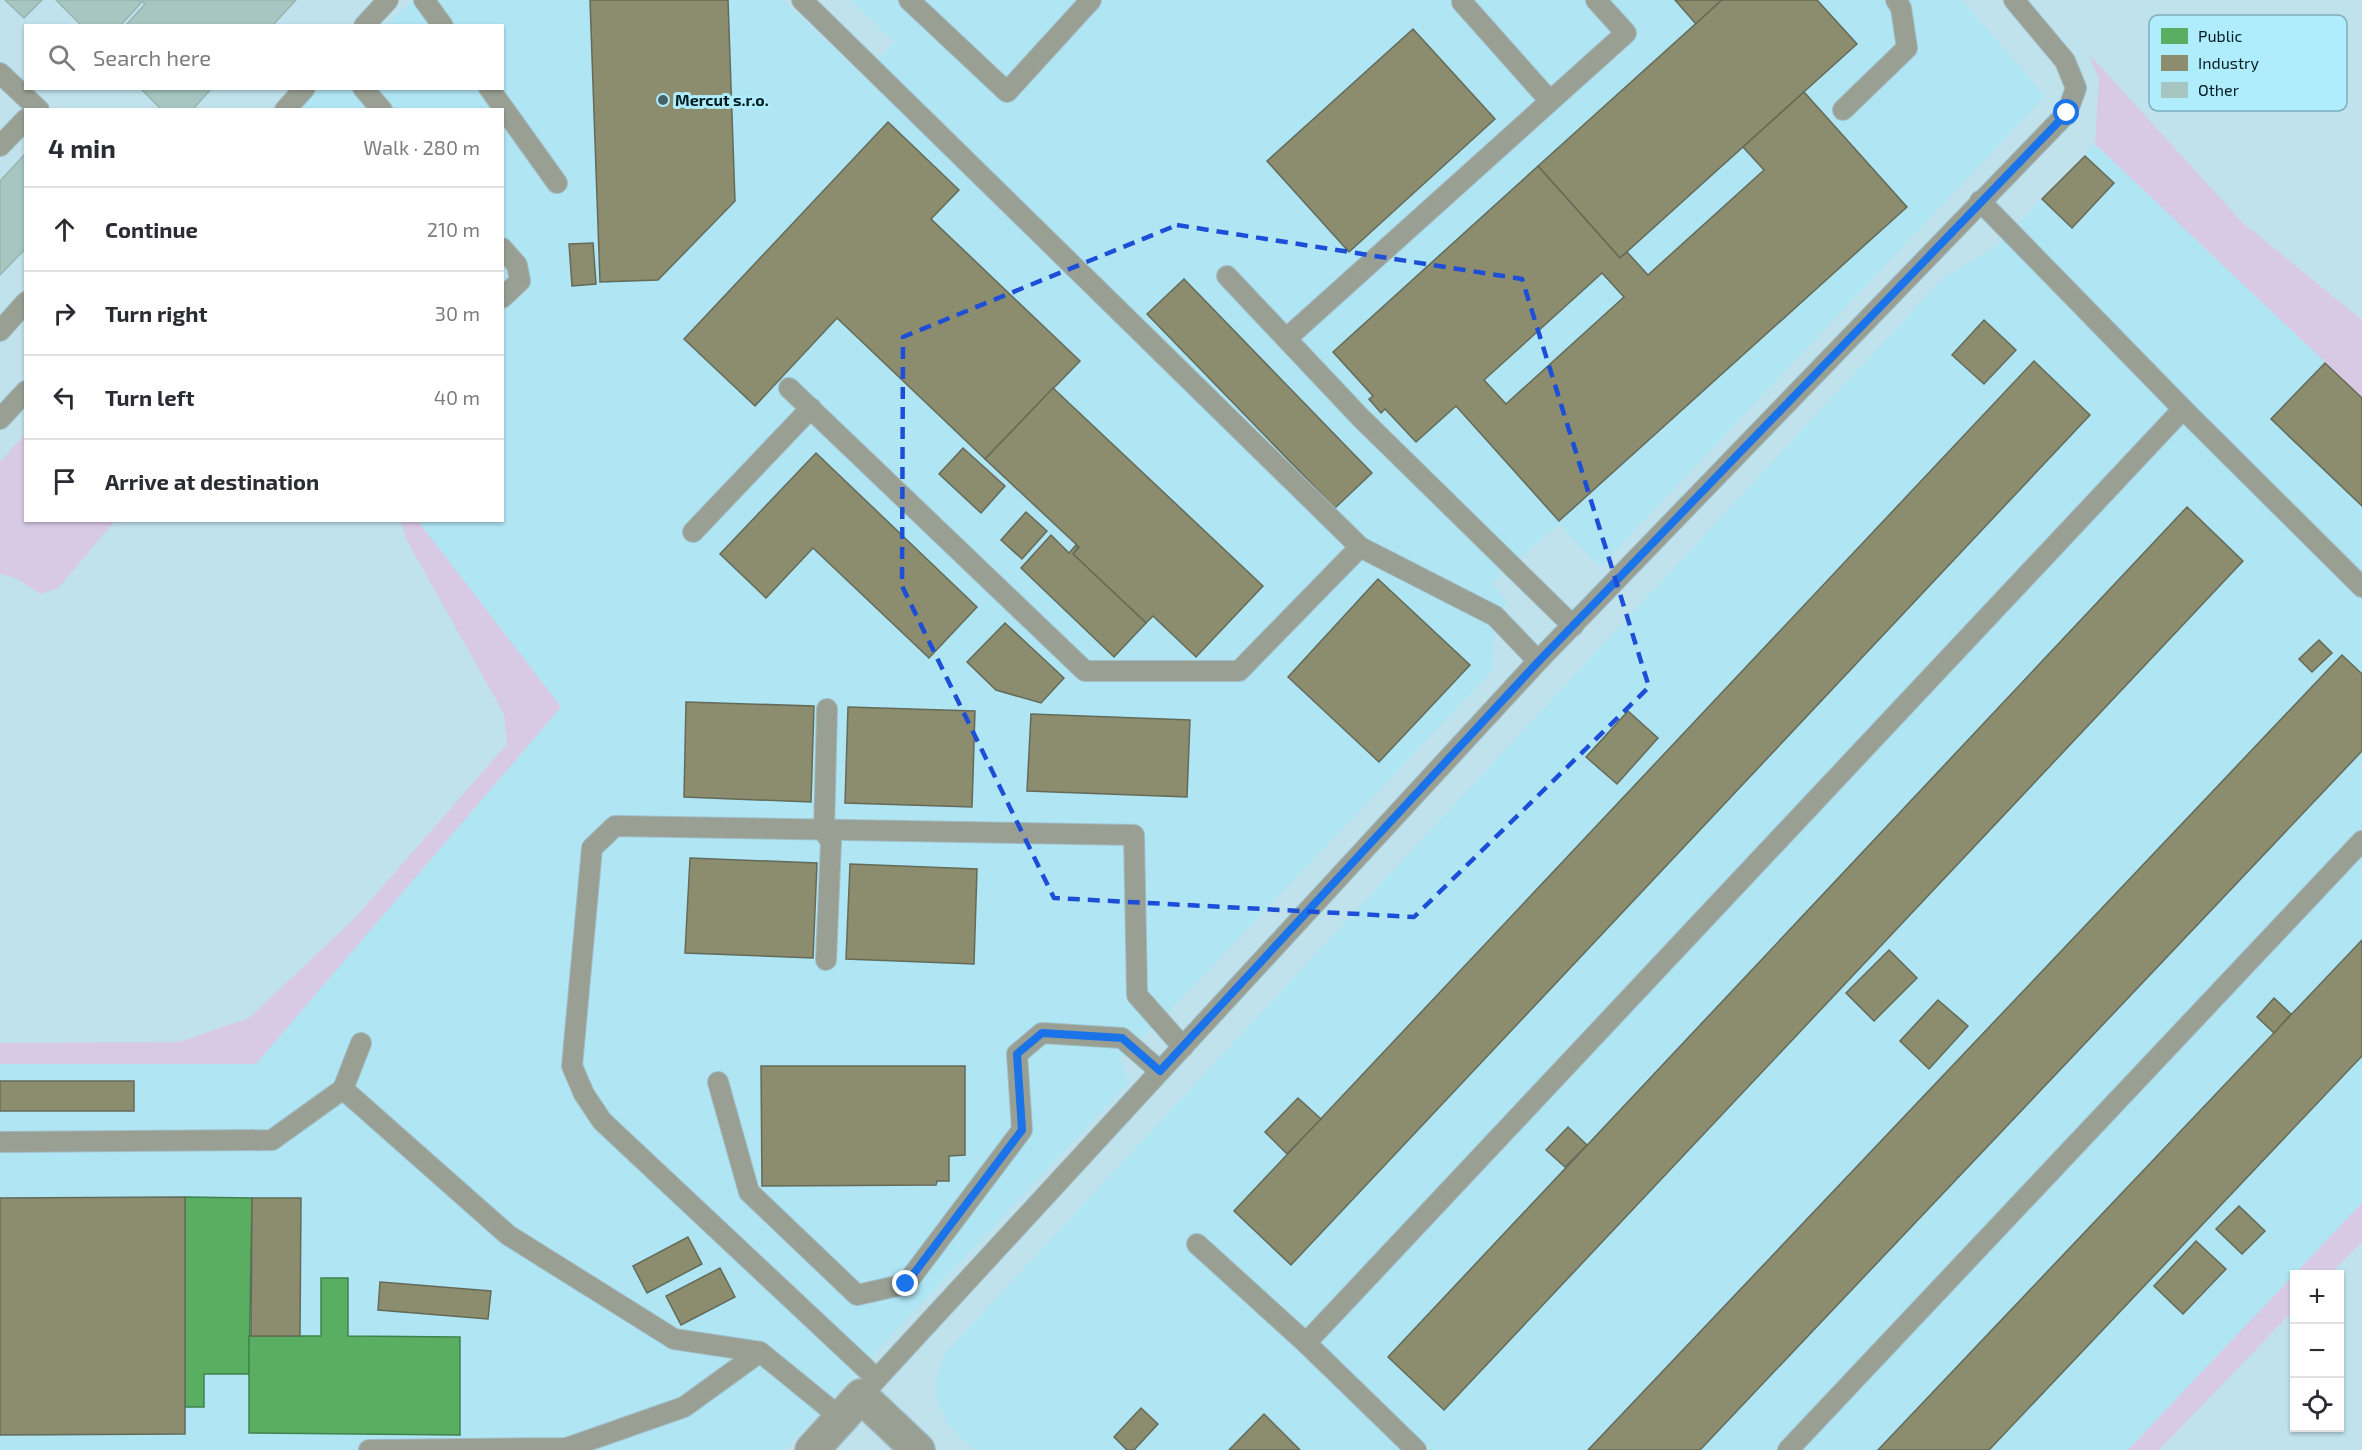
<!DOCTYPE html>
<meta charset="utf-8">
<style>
:root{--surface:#fff;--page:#f2f2f3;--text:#2b2b33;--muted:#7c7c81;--line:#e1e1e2}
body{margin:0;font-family:"Exo 2",sans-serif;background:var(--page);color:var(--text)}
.controls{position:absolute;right:18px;bottom:18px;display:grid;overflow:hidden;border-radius:0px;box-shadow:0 2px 4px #0004}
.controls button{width:54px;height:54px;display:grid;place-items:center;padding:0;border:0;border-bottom:2px solid var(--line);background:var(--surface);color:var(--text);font:30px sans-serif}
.stop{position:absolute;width:18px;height:18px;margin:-14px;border:4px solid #1a73e8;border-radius:50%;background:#fff}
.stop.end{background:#1a73e8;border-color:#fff;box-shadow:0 2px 6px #0008}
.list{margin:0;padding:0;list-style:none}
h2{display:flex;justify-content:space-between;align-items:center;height:78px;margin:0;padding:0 24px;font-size:26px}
h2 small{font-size:20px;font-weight:400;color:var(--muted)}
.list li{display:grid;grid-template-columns:39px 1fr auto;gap:18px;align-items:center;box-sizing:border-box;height:84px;padding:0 24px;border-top:2px solid var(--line)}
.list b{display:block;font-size:22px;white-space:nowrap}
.list em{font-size:20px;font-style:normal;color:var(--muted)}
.icon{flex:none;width:33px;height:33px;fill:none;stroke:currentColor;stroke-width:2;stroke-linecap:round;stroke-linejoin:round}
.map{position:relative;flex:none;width:2362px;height:1450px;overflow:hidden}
.search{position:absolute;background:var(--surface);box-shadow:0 2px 4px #0004;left:24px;top:24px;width:480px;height:66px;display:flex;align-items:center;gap:15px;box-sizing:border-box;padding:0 21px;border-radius:0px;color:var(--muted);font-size:22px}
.panel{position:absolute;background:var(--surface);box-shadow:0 2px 4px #0004;left:24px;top:108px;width:480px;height:414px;border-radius:0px}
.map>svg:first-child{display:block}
.built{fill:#b0e5f3}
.green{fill:#d8cae5}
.public{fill:#5aae61;stroke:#40824e;stroke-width:1.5}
.industry{fill:#8c8c6e;stroke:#636b58;stroke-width:1.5;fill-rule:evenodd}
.building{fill:#a7c6c1;stroke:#96b5b1;stroke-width:1.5}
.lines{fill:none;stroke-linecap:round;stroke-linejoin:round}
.lane-casing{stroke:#a1bdc5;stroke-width:22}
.street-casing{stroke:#a1bdc5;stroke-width:36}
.lane{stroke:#999f93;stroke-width:20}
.street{stroke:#999f93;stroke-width:33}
.route{stroke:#1a73e8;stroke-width:8}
.marked{fill:none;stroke:#1d4ed8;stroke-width:4.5;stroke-dasharray:12 8;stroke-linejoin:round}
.poi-dot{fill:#466269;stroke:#afedfd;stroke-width:2}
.labels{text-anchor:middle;stroke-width:6;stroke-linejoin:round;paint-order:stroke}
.poi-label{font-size:16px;font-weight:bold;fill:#041d23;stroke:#afedfd;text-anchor:start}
.key{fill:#afedfd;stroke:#7cafbc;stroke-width:1.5}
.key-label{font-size:16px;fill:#041d23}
</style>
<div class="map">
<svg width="2362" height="1450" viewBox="0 0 2362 1450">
<rect width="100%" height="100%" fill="#c0e2ec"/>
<g class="built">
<path d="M413,0H783L862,75L895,42L850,0H1962L2045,96L1600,567L1559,524L1491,583L1508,603L1495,616L1492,671L1160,1021L1120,1058L1129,1082L784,1450H0V1064L256,1063L561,707L417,521L502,520V110L298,109L320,89L502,88V26L386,25Z"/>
<path d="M2095,144L2362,397V1203L2128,1450H974L948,1425L936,1398V1378L943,1357L949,1349L1943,278L1996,246Z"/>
</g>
<g class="green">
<path d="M2089,54L2242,222L2362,320V397L2095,144L2099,80Z"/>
<path d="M25,434L26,520L115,521L58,588L41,594L15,578L0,574V462Z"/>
<path d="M401,521H418L561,707L256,1064H0V1043L179,1042L249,1018L356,917L507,744L504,714L406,539Z"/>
<path d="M2362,1203V1242L2330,1274H2294V1310L2159,1450H2128Z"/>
</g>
<g class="public">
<path d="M185,1197L252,1198L249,1374H204V1407H185Z"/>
<path d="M321,1278H348V1336L460,1337V1435L249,1433V1336H321Z"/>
</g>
<g class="industry">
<path d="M590,0H728L735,201L658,280L600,282Z"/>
<path d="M1675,0H1722L1696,24Z"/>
<path d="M1722,0H1817L1857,44L1620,258L1538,166Z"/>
<path d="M1413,29L1495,119L1349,252L1267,161Z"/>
<path d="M1804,92L1907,207L1559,521L1456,406L1416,442L1385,409L1381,413L1369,399L1373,396L1333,352L1538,166L1620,258L1627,252L1648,275L1764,170L1743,147ZM1602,273L1624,297L1506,404L1484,380Z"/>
<path d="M888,122L959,190L931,219L1080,361L985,459L837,318L755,406L684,339Z"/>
<path d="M2085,156L2114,183L2072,228L2042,199Z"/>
<path d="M593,243L596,284L572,286L569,244Z"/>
<path d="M1184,279L1372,473L1335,508L1147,314Z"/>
<path d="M1984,320L2016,350L1984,384L1952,355Z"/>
<path d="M2034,361L2090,415L1291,1265L1234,1211Z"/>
<path d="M2325,363L2362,398V506L2271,419Z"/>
<path d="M1053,388L1263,586L1196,657L1153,616L1146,623L1073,554L1079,547L985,459Z"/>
<path d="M963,448L1005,486L981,513L939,474Z"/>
<path d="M816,453L977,607L929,658L813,548L766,598L720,554Z"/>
<path d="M2187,507L2243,561L1444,1410L1388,1357Z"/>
<path d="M1026,512L1047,531L1022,559L1001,540Z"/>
<path d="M1051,535L1069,553L1076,545L1078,548L1073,554L1146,623L1114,657L1021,568Z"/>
<path d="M1378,579L1470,665L1379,762L1288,677Z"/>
<path d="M1005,623L1064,678L1041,703L996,690L967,662Z"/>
<path d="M2319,640L2332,653L2312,672L2299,659Z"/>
<path d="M2342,655L2362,674V751L1700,1450H1588Z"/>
<path d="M686,702L814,706L811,802L684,797Z"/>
<path d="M848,707L975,711L972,807L845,803Z"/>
<path d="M1628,711L1658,738L1617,784L1586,757Z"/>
<path d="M1031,714L1190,720L1187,797L1027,791Z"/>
<path d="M690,858L817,863L813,958L685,953Z"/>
<path d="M850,864L977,869L974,964L846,959Z"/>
<path d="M2362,940V1056L1989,1450H1878Z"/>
<path d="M1889,950L1917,978L1874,1021L1846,993Z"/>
<path d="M2274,998L2291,1014L2274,1033L2257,1017Z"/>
<path d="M1938,1000L1968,1026L1929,1069L1900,1041Z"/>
<path d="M761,1066H965V1155L949,1156V1181H937L936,1185L762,1186Z"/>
<rect x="0" y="1081" width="134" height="30"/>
<path d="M1298,1098L1321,1119L1287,1154L1265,1132Z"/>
<path d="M1568,1127L1587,1145L1565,1167L1546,1150Z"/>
<path d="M185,1197V1434L0,1435V1198Z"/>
<path d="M252,1198H301L300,1336H251Z"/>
<path d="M2239,1206L2265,1231L2242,1254L2216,1229Z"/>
<path d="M688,1237L702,1264L647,1293L633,1266Z"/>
<path d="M2196,1241L2226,1269L2183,1314L2154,1286Z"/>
<path d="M720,1268L735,1297L681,1325L666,1296Z"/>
<path d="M380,1282L491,1291L488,1319L378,1310Z"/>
<path d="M1141,1408L1158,1424L1134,1450H1127L1114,1437Z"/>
<path d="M1264,1414L1300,1450H1229Z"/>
</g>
<g class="building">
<path d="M5,0H42L24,18Z"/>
<path d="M56,0H138L141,3L120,26H82Z"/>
<path d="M140,0H296L272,26H125L145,4Z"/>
<path d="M140,88H212L192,110H162Z"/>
<path d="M26,153V248L0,275V181Z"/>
</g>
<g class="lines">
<g class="lane-casing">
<g id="lane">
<path d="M424,0L443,26"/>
<path d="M802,0L1360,547L1495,616L1538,661"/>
<path d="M909,0L1007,92L1091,0"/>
<path d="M1464,0L1462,2L1550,101"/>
<path d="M364,26L388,0"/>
<path d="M0,73L39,110"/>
<path d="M363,88L382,110"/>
<path d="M489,88L557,183"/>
<path d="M285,110L305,88"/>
<path d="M1843,110L1907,48L1901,8L1896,0"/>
<path d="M0,146L26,119"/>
<path d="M1980,201L2183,409"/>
<path d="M502,248L517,265L520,281L502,298"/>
<path d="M1227,276L1360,417L1573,626"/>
<path d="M0,331L26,302"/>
<path d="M1287,338L1626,33L1596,0"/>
<path d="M789,388L1085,671H1239L1360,547"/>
<path d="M0,419L26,391"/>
<path d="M693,532L811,408"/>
<path d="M826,960L831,842L824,831L827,709"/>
<path d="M718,1082L749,1192L857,1295L906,1284L1022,1130L1017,1054L1042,1033L1122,1038L1160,1071"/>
<path d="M343,1089L361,1043"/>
<path d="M0,1142L272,1140L343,1089L508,1235L674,1339L760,1352L841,1418"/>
<path d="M1197,1244L1306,1343"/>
<path d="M877,1379L602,1121L584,1094L572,1066L592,848L615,826L1134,835L1137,995L1183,1047"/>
<path d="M861,1396L1538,661L2067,113L2076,88L2065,61L2014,0"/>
<path d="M369,1450L567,1448L684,1407L760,1352"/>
<path d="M1416,1450L1306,1343L2183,409L2362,587"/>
<path d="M1788,1450L2362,841"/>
</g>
</g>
<g class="street-casing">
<path id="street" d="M812,1450L861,1396L918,1450"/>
</g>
<use href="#lane" class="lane"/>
<use href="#street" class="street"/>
</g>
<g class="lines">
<path class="route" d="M906,1284L1022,1130L1017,1054L1042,1033L1122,1038L1160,1071L1538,662L2067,113"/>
</g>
<path class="marked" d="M1177,225L1522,279L1649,687L1414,917L1054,898L902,586L903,337Z"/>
<circle class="poi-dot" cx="663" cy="100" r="6"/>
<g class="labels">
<g class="poi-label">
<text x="675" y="106">Mercut s.r.o.</text>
</g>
</g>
<rect x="2149" y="15" width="198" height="96" rx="9" class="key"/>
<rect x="2161" y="28" width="27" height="16" fill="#5aae61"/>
<rect x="2161" y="55" width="27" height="16" fill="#8c8c6e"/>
<rect x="2161" y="82" width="27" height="16" fill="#a7c6c1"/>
<g class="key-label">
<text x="2198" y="42">Public</text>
<text x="2198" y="69">Industry</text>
<text x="2198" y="96">Other</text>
</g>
</svg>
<div class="controls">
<button>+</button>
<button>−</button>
<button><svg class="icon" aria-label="locate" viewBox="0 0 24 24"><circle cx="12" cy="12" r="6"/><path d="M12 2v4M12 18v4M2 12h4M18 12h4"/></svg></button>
</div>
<div class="stop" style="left:2067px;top:113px"></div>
<div class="stop end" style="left:906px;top:1284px"></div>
<div class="search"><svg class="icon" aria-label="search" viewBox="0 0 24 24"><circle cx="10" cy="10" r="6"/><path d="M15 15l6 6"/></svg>Search here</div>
<section class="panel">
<h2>4 min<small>Walk · 280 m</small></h2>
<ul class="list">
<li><svg class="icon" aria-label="ahead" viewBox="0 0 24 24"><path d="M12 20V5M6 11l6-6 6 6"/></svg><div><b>Continue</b></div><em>210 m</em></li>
<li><svg class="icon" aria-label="right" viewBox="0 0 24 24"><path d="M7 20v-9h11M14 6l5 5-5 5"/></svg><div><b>Turn right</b></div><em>30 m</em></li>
<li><svg class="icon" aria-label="left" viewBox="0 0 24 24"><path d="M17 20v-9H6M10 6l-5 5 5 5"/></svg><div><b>Turn left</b></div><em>40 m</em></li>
<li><svg class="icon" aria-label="arrive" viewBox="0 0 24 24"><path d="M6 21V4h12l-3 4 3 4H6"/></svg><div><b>Arrive at destination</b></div></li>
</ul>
</section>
</div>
